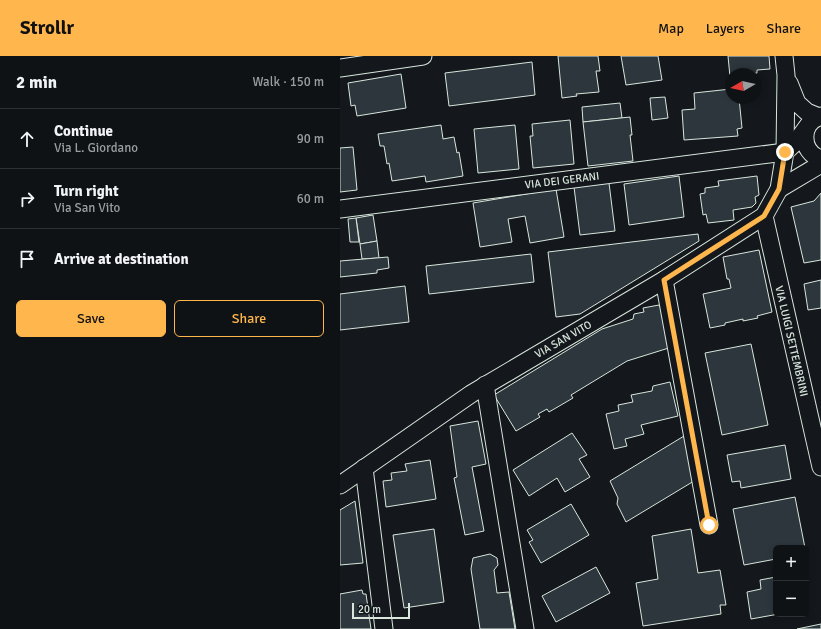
<!DOCTYPE html>
<meta charset="utf-8">
<style>
:root{--surface:#0f1215;--page:#181b1e;--text:#f1f3f6;--muted:#9b9ea0;--line:#2f3234;--accent:#ffb74d}
body{margin:0;font-family:Signika,sans-serif;background:var(--page);color:var(--text)}
.controls{position:absolute;right:12px;bottom:12px;display:grid;overflow:hidden;border-radius:6px;box-shadow:0 2px 6px #0003}
.controls button{width:36px;height:36px;display:grid;place-items:center;padding:0;border:0;border-bottom:1px solid var(--line);background:var(--surface);color:var(--text);font:20px sans-serif}
.compass{position:absolute;left:385px;top:12px;width:36px;height:36px;border-radius:50%;background:var(--surface);box-shadow:0 2px 6px #0003;rotate:261deg}
.scale{position:absolute;left:12px;bottom:10px;width:58px;box-sizing:border-box;padding-left:4px;border:2px solid #d8e6dc;border-top:0;font-size:11px;line-height:14px;white-space:nowrap;color:#d8e6dc;-webkit-text-stroke:3px #14181c;paint-order:stroke}
.stop{position:absolute;width:12px;height:12px;margin:-9px;border:3px solid #ffb74d;border-radius:50%;background:#fff}
.stop.end{background:#ffb74d;border-color:#fff;box-shadow:0 1px 4px #0008}
.list{margin:0;padding:0;list-style:none}
h2{display:flex;justify-content:space-between;align-items:center;height:52px;margin:0;padding:0 16px;font-size:17px}
h2 small{font-size:13px;font-weight:400;color:var(--muted)}
.list li{display:grid;grid-template-columns:26px 1fr auto;gap:12px;align-items:center;box-sizing:border-box;height:60px;padding:0 16px;border-top:1px solid var(--line)}
.list b{display:block;font-size:15px;white-space:nowrap}
.list p{margin:0;font-size:13px;white-space:nowrap;color:var(--muted)}
.list em{font-size:13px;font-style:normal;color:var(--muted)}
.actions{display:flex;gap:8px;padding:12px 16px}
.actions a{flex:1;padding:9px 0;border:1px solid var(--accent);border-radius:6px;text-align:center;font-size:14px;color:var(--accent)}
.actions .main{background:var(--accent);color:#111}
.icon{flex:none;width:22px;height:22px;fill:none;stroke:currentColor;stroke-width:2;stroke-linecap:round;stroke-linejoin:round}
.map{position:relative;flex:none;width:481px;height:573px;overflow:hidden}
header{display:flex;align-items:center;gap:24px;box-sizing:border-box;height:56px;padding:0 20px;background:var(--accent);color:#111}
header strong{font-size:19px}
nav{display:flex;gap:22px;margin-inline-start:auto;font-size:14px}
main{display:flex}
aside{flex:1;background:var(--surface)}
.map>svg:first-child{display:block}
.building{fill:#2c363c;stroke:#d8e6dc}
.lines{fill:none;stroke-linecap:round;stroke-linejoin:round}
.minor-casing{stroke:#d8e6dc;stroke-width:19}
.minor{stroke:#14181c;stroke-width:17}
.route{stroke:#ffb74d;stroke-width:5}
.labels{text-anchor:middle;stroke-width:3;stroke-linejoin:round;paint-order:stroke}
.street-label{font-size:11px;fill:#d8e6dc;stroke:#14181c}
</style>
<header>
<strong>Strollr</strong>
<nav><a>Map</a><a>Layers</a><a>Share</a></nav>
</header>
<main>
<aside>
<h2>2 min<small>Walk · 150 m</small></h2>
<ul class="list">
<li><svg class="icon" aria-label="ahead" viewBox="0 0 24 24"><path d="M12 20V5M6 11l6-6 6 6"/></svg><div><b>Continue</b><p>Via L. Giordano</p></div><em>90 m</em></li>
<li><svg class="icon" aria-label="right" viewBox="0 0 24 24"><path d="M7 20v-9h11M14 6l5 5-5 5"/></svg><div><b>Turn right</b><p>Via San Vito</p></div><em>60 m</em></li>
<li><svg class="icon" aria-label="arrive" viewBox="0 0 24 24"><path d="M6 21V4h12l-3 4 3 4H6"/></svg><div><b>Arrive at destination</b></div></li>
</ul>
<div class="actions"><a class="main">Save</a><a>Share</a></div>
</aside>
<div class="map">
<svg width="481" height="573" viewBox="0 0 481 573">
<rect width="100%" height="100%" fill="#14181c"/>
<g class="building">
<path d="M218,0H258L260,15H256L259,36L236,38L237,40L222,42Z"/>
<path d="M281,0H318L322,24L286,29Z"/>
<path d="M388,0H429L430,13L417,14V17L410,18H391V21H390Z"/>
<path d="M192,6L195,39L109,50L105,17Z"/>
<path d="M61,18L66,52L17,60L15,49L11,50L8,27Z"/>
<path d="M391,33V42H399L402,72L397,73L398,80L344,84L342,54L355,53L354,37Z"/>
<path d="M325,41L328,62L312,64L310,42Z"/>
<path d="M280,47L282,62L243,66L242,51Z"/>
<path d="M290,61L292,79H290L293,105L248,110L243,66Z"/>
<path d="M230,64L234,108L193,112L190,80H193L192,68Z"/>
<path d="M101,69L103,83L114,81L117,97L119,96L123,120L86,126L85,120L52,125L49,107L47,108L44,90H40L38,78Z"/>
<path d="M175,69L179,113L138,117L134,73Z"/>
<path d="M13,91L17,134L0,136V92Z"/>
<path d="M339,120L344,161L289,169L284,128Z"/>
<path d="M417,120L419,139L415,141L416,147L412,151L393,154L394,164L368,167L366,158L363,159L360,138L365,137V132L379,130L378,125Z"/>
<path d="M269,127L275,175L240,179L234,131Z"/>
<path d="M216,133L224,181L190,187L185,160L168,163L172,186L140,191L133,147Z"/>
<path d="M481,137V204L464,207L451,151L474,145Z"/>
<path d="M33,159L37,185L20,188L16,162Z"/>
<path d="M16,162L19,186H10L8,163Z"/>
<path d="M358,178L359,185L240,258L216,261L208,196Z"/>
<path d="M37,185L39,202L22,203L20,188Z"/>
<path d="M419,194L432,256L417,260L418,262L403,265V263L385,267V269L370,272L363,238L391,232L389,223H387L383,201Z"/>
<path d="M191,198L194,226L89,238L86,210Z"/>
<path d="M48,201L49,212L37,214V217L0,221V205Z"/>
<path d="M481,224V252L468,254L464,228Z"/>
<path d="M65,230L69,266L0,274V238Z"/>
<path d="M319,249L321,252L332,291L287,305L231,339L233,342L209,356L207,353L198,358L200,361L176,375L154,339L262,273L293,263L294,258L304,256L303,252Z"/>
<path d="M411,288L428,369L382,379L365,297Z"/>
<path d="M330,326L338,360L301,369L304,378L285,383L287,390L274,393L266,358L279,355L278,349L293,346L291,339L312,335L313,330Z"/>
<path d="M138,365L146,408L132,411L144,475L125,479L114,422L117,421L110,370Z"/>
<path d="M232,377L247,399L239,403L250,421L225,436L217,422L189,440L173,414Z"/>
<path d="M344,380L354,425L286,466L277,448L278,442L270,425Z"/>
<path d="M445,389L451,423L401,432L400,425L392,426L387,399Z"/>
<path d="M90,404L96,443L46,451L43,425L52,424L51,417L67,415L65,408Z"/>
<path d="M455,441L465,492H436V503L404,509L393,453Z"/>
<path d="M15,445L23,507L0,509V454Z"/>
<path d="M231,448L249,479L201,507L189,486L193,484L187,474Z"/>
<path d="M94,473L104,546L64,552L53,479Z"/>
<path d="M351,473L358,517L380,514L386,549H380L381,558L303,570L296,527L318,523L312,480Z"/>
<path d="M150,498L157,502L158,509L154,514L157,537L169,536L175,573H140L131,513L133,502Z"/>
<path d="M256,511L270,537L216,566L202,540Z"/>
<path d="M436,521V558H439L411,563L407,536L421,533L420,524Z"/>
<path d="M22,534L23,538H26L31,573H0V538Z"/>
<path d="M481,568V573H457Z"/>
</g>
<g class="lines">
<g class="minor-casing">
<g id="minor">
<path d="M0,12L83,0"/>
<path d="M449,27L457,47L467,56L479,61"/>
<path d="M481,60C459,67 460,96 481,103"/>
<path d="M439,133L481,108"/>
<path d="M0,153L445,96L456,86L467,71"/>
<path d="M424,160L481,411"/>
<path d="M324,224L369,469"/>
<path d="M145,329L185,573"/>
<path d="M24,412L44,573"/>
<path d="M0,429L131,338L324,224L424,160L439,133L445,96L446,19L444,0"/>
</g>
</g>
<use href="#minor" class="minor"/>
</g>
<g class="lines">
<path class="route" d="M369,469L324,224L424,160L439,133L445,96"/>
</g>
<g class="labels">
<g class="street-label">
<text transform="translate(222 124) rotate(-7)" y="4">VIA DEI GERANI</text>
<text transform="translate(223 283) rotate(-30)" y="4">VIA SAN VITO</text>
<text transform="translate(452 285) rotate(77)" y="4">VIA LUIGI SETTEMBRINI</text>
</g>
</g>
</svg>
<div class="controls">
<button>+</button>
<button>−</button>
</div>
<svg class="compass" viewBox="-18 -18 36 36"><path d="M0-13l5 13h-10z" fill="#e53935"/><path d="M0 13l5-13h-10z" fill="#9b9ea0"/></svg>
<div class="scale">20 m</div>
<div class="stop" style="left:369px;top:469px"></div>
<div class="stop end" style="left:445px;top:96px"></div>
</div>
</main>
